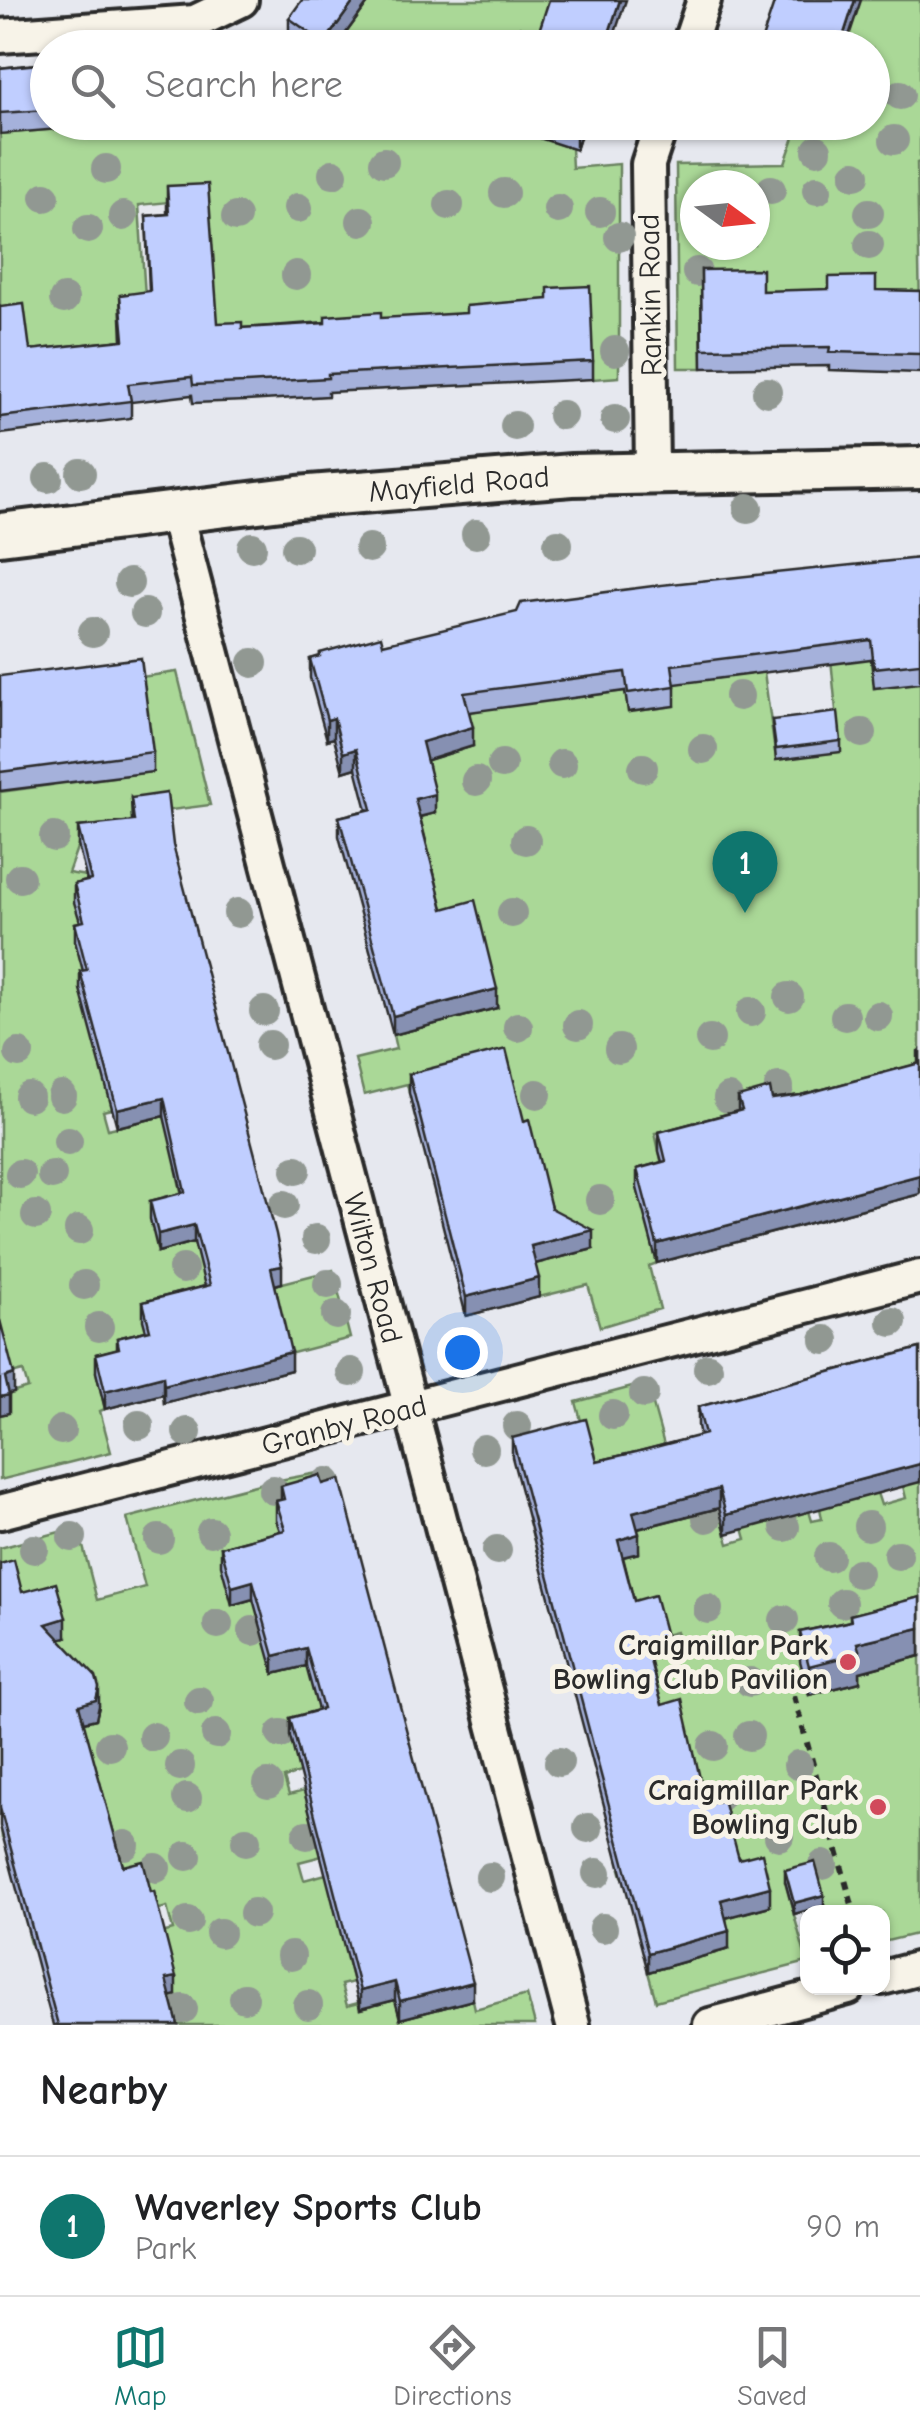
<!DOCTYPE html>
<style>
:root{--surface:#fff;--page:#f2f2f2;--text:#202124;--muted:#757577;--line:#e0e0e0;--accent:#0f766e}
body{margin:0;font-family:"Comic Neue",sans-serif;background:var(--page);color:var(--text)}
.controls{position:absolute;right:30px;bottom:30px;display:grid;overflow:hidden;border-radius:20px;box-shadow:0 2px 8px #0004}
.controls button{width:90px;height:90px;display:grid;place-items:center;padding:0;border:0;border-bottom:2px solid var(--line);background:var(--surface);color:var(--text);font:50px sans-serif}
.compass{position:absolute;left:680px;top:170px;width:90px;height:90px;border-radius:50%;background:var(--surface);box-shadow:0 2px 8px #0004;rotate:105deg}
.you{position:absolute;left:462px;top:1352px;width:35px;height:35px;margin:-25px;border:8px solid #fff;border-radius:50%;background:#1a73e8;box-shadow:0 0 0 15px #1a73e833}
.badge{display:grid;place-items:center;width:65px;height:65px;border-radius:50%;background:var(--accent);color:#fff;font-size:32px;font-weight:700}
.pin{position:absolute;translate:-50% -82px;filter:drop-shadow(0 2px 5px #0008)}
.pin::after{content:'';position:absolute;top:52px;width:35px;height:30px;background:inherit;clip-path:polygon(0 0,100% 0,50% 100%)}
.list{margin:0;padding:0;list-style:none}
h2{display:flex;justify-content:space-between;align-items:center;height:130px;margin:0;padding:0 40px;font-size:42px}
h2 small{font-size:32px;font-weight:400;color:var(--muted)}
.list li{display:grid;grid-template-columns:65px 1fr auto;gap:30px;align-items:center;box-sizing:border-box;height:140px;padding:0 40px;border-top:2px solid var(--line)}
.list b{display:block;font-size:38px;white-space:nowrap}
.list p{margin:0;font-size:32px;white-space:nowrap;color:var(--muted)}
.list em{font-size:32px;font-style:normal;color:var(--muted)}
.icon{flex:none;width:55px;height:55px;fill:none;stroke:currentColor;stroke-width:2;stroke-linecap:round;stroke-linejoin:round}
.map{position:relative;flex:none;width:920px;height:2025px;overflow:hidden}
.search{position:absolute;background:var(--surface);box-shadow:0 2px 8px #0004;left:30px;right:30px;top:30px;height:110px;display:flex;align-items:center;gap:25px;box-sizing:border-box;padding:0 35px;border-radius:55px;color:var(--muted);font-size:38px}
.sheet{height:270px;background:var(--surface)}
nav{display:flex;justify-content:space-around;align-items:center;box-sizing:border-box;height:140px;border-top:2px solid var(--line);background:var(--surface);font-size:28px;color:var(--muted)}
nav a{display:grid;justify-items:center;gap:5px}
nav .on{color:var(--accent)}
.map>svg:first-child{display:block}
.green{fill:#aad897;stroke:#6a8261;stroke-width:2.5;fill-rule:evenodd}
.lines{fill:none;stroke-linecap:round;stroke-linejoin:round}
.minor-casing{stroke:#2b2b2b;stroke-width:40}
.tertiary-casing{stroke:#2b2b2b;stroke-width:48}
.path{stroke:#2b2b2b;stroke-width:6;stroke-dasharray:8 8;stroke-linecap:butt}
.minor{stroke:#f7f3e8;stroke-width:32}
.tertiary{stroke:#f7f3e8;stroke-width:40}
.tree{fill:#919892}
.wall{fill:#a5b1db;stroke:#2b2b2b;stroke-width:2.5}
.shaded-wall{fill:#8690b2;stroke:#2b2b2b;stroke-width:2.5}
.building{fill:#c0ceff;stroke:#2b2b2b;stroke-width:2.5}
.poi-dot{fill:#d1495b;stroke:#f7f3e8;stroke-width:4}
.labels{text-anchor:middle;stroke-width:10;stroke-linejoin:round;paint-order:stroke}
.street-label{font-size:30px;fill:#2b2b2b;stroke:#f7f3e8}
.poi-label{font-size:30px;font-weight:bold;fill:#2b2b2b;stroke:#f7f3e8;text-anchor:end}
</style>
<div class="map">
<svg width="920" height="2025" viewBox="0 0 920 2025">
<rect width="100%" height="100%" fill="#e6e8ef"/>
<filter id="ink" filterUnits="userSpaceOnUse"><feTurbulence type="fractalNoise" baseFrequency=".01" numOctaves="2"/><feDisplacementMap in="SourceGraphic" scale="20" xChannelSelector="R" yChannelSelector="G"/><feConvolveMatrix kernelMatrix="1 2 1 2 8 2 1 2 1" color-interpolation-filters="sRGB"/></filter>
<g filter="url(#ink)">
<g class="green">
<path d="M370,0H560L606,48H335Z"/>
<path d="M861,0H920V162L917,163L920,310L701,289L702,368H678L676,165L785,163L799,123L872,122V48L837,47ZM695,185H755V245H695Z"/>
<path d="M104,122L130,123L133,133L195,122H514L512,129L571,148L572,168L619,164V377L593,379L589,304L223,396L207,198L139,205L148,342L31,368L0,324V134L104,125Z"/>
<path d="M824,586L876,651L874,688L910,684L908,662L920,646V1082L655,1133L663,1169L638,1188L657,1263L649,1266L660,1309L600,1327L588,1285L539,1297L530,1261L409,1093L407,1084L364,1095L355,1059L396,1049L393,1035L498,1007L493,988L378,945L411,887L410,726L493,707L625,691L629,712L675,706L672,684L764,672L776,759L840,752Z"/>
<path d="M177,672L210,805L132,815L134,838L78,845L68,873L86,876L108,908L76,941L80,958L119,949L81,990L84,1002L230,1079L103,1111L108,1129L164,1116L178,1166L252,1159L178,1178L185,1209L158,1252L194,1242L202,1271L276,1252L144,1319L150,1348L96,1372L105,1409L100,1411L111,1452L0,1480V1415L8,1413L5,1395L28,1388L23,1371L0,1377V792L52,785L49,761L68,783L153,772L141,677Z"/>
<path d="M333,1270L350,1338L289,1354L271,1286Z"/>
<path d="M647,1383L669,1463L719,1508L729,1544L746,1539L737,1506L809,1511L812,1521L822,1519L820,1508L877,1493L881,1505L906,1498L903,1486L920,1448V1933L883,1942L882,1912H826L815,1873L785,1882L807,1962L656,2001L648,1972L729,1949L692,1856L622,1876L620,1869L675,1855L689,1828L645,1661L664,1647L679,1643L676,1632L661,1636L634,1620L618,1558L633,1531L538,1556L532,1533L644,1503L597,1480L576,1402Z"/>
<path d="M334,1470L340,1497L277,1519L283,1542L258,1598L308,1666L324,1732L299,1773L284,1778L289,1795L304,1791L322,1856L299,1862L304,1880L326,1874L373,1945L345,1952L353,1982L341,1985L347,2006L358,2003L361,2009L394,1996L401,2019L473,2000L475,2009L527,1995L535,2025H167L158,1934L173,1930L167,1907L30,1943L28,1936L129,1909L103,1811L2,1838L0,1814L53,1730L95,1719L32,1646L66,1636L22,1611L0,1582V1548L78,1527L97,1600L145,1587L127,1518L263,1483Z"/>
</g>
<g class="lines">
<g class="minor-casing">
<g id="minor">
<path d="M0,36L195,22L241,0"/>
<path d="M688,48L704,0"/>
<path d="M652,471L648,164L662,122"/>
<path d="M175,510L573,2025"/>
<path d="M0,1512L920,1277"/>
<path d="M882,1978L920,1968"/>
<path d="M710,2025L848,1988"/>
</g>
</g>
<g class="tertiary-casing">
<path id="tertiary" d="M0,534L298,497L572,475L920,468"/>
</g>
<path class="path" d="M794,1696L854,1912"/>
<use href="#minor" class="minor"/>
<use href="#tertiary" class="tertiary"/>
</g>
<g class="tree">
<circle cx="900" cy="95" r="15"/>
<circle cx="894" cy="140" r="15"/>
<circle cx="817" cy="150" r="15"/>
<circle cx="384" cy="162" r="15"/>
<circle cx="106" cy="169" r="15"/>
<circle cx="333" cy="174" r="15"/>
<circle cx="855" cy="175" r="15"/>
<circle cx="771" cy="190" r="15"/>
<circle cx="817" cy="190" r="15"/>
<circle cx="504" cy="193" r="15"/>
<circle cx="45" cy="197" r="15"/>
<circle cx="449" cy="205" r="15"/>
<circle cx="298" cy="208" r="15"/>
<circle cx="558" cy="209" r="15"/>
<circle cx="600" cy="212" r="15"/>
<circle cx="869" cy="213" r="15"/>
<circle cx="123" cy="216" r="15"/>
<circle cx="236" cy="217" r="15"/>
<circle cx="361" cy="221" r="15"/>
<circle cx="88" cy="229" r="15"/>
<circle cx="619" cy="237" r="15"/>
<circle cx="869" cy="245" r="15"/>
<circle cx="697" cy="272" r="15"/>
<circle cx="296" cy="275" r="15"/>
<circle cx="64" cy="299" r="15"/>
<circle cx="615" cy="351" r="15"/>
<circle cx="767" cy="392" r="15"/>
<circle cx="562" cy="415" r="15"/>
<circle cx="615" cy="419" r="15"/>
<circle cx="515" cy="426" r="15"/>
<circle cx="81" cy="473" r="15"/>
<circle cx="48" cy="478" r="15"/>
<circle cx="748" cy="508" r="15"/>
<circle cx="476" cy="534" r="15"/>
<circle cx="558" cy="544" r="15"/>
<circle cx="252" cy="547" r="15"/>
<circle cx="296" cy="548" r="15"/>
<circle cx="369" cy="548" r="15"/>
<circle cx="129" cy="583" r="15"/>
<circle cx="145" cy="613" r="15"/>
<circle cx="93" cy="632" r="15"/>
<circle cx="253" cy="663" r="15"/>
<circle cx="739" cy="696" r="15"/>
<circle cx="862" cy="733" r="15"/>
<circle cx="703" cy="749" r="15"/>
<circle cx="502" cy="764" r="15"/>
<circle cx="562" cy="764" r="15"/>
<circle cx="643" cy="768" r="15"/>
<circle cx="476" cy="781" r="15"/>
<circle cx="54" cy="837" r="15"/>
<circle cx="526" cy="840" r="15"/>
<circle cx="20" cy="878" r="15"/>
<circle cx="238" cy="913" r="15"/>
<circle cx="512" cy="913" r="15"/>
<circle cx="789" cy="997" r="15"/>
<circle cx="264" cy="1011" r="15"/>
<circle cx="751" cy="1012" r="15"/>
<circle cx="845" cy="1016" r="15"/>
<circle cx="878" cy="1016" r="15"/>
<circle cx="578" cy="1025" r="15"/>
<circle cx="518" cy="1027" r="15"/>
<circle cx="710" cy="1039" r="15"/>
<circle cx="270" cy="1045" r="15"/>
<circle cx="619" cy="1049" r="15"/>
<circle cx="19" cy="1053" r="15"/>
<circle cx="779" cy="1087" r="15"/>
<circle cx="537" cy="1094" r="15"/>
<circle cx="62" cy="1096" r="15"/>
<circle cx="29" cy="1097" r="15"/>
<circle cx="728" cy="1098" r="15"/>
<circle cx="68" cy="1141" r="15"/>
<circle cx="296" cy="1170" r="15"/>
<circle cx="20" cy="1174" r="15"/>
<circle cx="52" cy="1175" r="15"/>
<circle cx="600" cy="1200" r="15"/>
<circle cx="284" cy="1205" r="15"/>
<circle cx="36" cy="1215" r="15"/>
<circle cx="79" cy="1230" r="15"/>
<circle cx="316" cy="1239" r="15"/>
<circle cx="183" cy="1269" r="15"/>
<circle cx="328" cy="1284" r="15"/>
<circle cx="84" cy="1285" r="15"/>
<circle cx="336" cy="1315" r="15"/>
<circle cx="892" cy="1322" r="15"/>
<circle cx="99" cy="1327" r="15"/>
<circle cx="825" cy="1340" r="15"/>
<circle cx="708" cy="1368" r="15"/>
<circle cx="351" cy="1372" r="15"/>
<circle cx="644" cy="1394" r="15"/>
<circle cx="613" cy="1415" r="15"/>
<circle cx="139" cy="1425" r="15"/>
<circle cx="517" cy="1426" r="15"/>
<circle cx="61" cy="1430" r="15"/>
<circle cx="187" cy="1432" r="15"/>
<circle cx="484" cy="1449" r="15"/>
<circle cx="327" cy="1482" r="15"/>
<circle cx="273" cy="1490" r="15"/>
<circle cx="707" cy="1518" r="15"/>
<circle cx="868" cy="1526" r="15"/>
<circle cx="785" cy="1527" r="15"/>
<circle cx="211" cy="1532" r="15"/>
<circle cx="72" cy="1537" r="15"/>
<circle cx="159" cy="1539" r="15"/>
<circle cx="34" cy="1549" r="15"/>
<circle cx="497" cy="1550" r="15"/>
<circle cx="898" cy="1555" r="15"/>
<circle cx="829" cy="1557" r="15"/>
<circle cx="858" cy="1573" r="15"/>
<circle cx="842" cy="1603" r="15"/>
<circle cx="708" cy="1609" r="15"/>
<circle cx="784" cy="1620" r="15"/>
<circle cx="218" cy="1624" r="15"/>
<circle cx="253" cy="1631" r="15"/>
<circle cx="750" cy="1682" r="15"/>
<circle cx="199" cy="1701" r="15"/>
<circle cx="216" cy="1734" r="15"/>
<circle cx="281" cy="1734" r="15"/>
<circle cx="749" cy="1736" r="15"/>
<circle cx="153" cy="1737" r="15"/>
<circle cx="110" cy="1746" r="15"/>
<circle cx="713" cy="1746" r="15"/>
<circle cx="559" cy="1762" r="15"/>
<circle cx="798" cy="1765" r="15"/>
<circle cx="180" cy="1766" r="15"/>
<circle cx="268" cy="1784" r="15"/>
<circle cx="719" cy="1797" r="15"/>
<circle cx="187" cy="1798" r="15"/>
<circle cx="588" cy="1828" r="15"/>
<circle cx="307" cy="1835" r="15"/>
<circle cx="779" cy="1836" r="15"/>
<circle cx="246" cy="1841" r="15"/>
<circle cx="125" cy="1845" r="15"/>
<circle cx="187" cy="1856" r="15"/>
<circle cx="823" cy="1865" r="15"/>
<circle cx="156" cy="1868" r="15"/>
<circle cx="597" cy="1873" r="15"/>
<circle cx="490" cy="1877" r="15"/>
<circle cx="254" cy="1913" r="15"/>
<circle cx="188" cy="1921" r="15"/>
<circle cx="603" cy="1928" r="15"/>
<circle cx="220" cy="1933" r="15"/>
<circle cx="291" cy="1956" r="15"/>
<circle cx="244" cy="1998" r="15"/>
<circle cx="308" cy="2005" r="15"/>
<circle cx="183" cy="2009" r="15"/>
</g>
<g class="wall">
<path d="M370,0L335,48H303L289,38V18Z"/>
<path d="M48,63V122H196L132,133L130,123L0,134V68Z"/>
<path d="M512,122H585L576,150L512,129Z"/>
<path d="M766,122H800L796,133Z"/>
<path d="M167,186L218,323L242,328L381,318L593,361V379L328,392V396L246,401L193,403L192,395L131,402V418L0,434V307L30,350L122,340L120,295L149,292L146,216L167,214Z"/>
<path d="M701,270L762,291H920V373L829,370V366L702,368Z"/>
<path d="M920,558V683L874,688L871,659L675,684V706L628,712L625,691L469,712L473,746L427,760L435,813L420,817L443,909L497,1008L393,1035L339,836V817L367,810L356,768L343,772L334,738L327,740L310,678V659L320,657V653L383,644Z"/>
<path d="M0,676L153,752V772L0,791Z"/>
<path d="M772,720L841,741V752L776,760Z"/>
<path d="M131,798L173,845L282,1283L275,1285L291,1370L164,1403L163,1394L105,1409L96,1372V1354L117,1349V1338L146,1331L143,1320V1302L205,1286L194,1242L158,1252L150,1219V1201L182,1193L164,1116L117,1127L80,989V971H83L75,941V923L80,922L74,902V884L87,881L78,845V827L132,822Z"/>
<path d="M920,1050V1194L657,1263L637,1188V1169L662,1162L659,1151V1132L738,1111V1097L772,1099L801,1095L918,1064V1051Z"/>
<path d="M409,1074L524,1121L551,1208L593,1249L535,1264L539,1297L466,1316L409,1093Z"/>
<path d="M920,1348L726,1534L719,1508L638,1529L639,1553L623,1557L634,1601L666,1655L650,1659L662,1705L706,1805L770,1906L726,1918L729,1949L648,1972L512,1457V1438L597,1461L636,1452L700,1436L698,1426V1407Z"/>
<path d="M281,1486L473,2000L400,2019L395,2000L360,2009L290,1736V1718L318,1710L306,1666L274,1674L253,1599L232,1605L221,1565V1547L280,1531L276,1520V1501L281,1500Z"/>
<path d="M0,1564L22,1592L66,1637L60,1638L99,1706L96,1719L83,1722L123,1866L176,1995L170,1997L178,2025H53L0,1826Z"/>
<path d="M920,1597V1656L860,1672V1682L809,1695L800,1661V1632L850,1621V1615Z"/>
<path d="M785,1870L824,1906L794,1914L785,1881Z"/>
</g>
<g class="shaded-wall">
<path d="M355,0H370L335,48H324V43Z"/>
<path d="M620,0H626L610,48H604Z"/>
<path d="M855,0H861L845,48L842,40Z"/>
<path d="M579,122H585L576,150V131Z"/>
<path d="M334,718V738L327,740V720Z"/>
<path d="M473,727V746L422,762V742Z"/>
<path d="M356,749V768L343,772V753Z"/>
<path d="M435,794V813L415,818V799Z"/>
<path d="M497,989V1008L393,1035V1016Z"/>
<path d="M164,1098V1116L117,1127V1109Z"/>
<path d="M920,1175V1194L657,1263V1244Z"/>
<path d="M194,1225V1242L158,1252V1234Z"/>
<path d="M593,1230V1249L531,1265V1246Z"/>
<path d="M282,1266V1283L271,1286V1268Z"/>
<path d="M539,1278V1297L466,1316V1297Z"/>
<path d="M291,1352V1370L164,1403V1385Z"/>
<path d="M14,1374V1393L5,1395V1377Z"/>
<path d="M163,1376V1394L105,1409V1391Z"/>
<path d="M9,1395V1413L0,1415V1397Z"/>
<path d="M920,1464V1482L726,1534V1515Z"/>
<path d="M719,1489V1508L633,1530V1512Z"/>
<path d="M639,1534V1553L618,1558V1540Z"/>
<path d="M253,1581V1599L232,1605V1587Z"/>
<path d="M66,1618V1637L46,1642V1624Z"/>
<path d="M920,1628V1656L860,1672V1682L809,1695V1666L857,1643Z"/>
<path d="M666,1636V1655L645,1661V1642Z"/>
<path d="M306,1648V1666L274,1674V1656Z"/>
<path d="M99,1688V1706L96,1719L79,1723V1705Z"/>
<path d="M770,1887V1906L721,1919V1900Z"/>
<path d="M824,1895V1906L794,1914V1903Z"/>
<path d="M729,1931V1949L648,1972V1953Z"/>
<path d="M176,1977V1995L166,1998V1979Z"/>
<path d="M395,1982V2000L360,2009V1991Z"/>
<path d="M473,1982V2000L400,2019V2001Z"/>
</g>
<g class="building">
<path d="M302,0H355L324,43L289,18Z"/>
<path d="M549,0H620L604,48H514L520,27L538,34Z"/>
<path d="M775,0H855L842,40L855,45L854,48H759Z"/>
<path d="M279,41L280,48H242Z"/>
<path d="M48,63V110L0,113V68Z"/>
<path d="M549,122H579L576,131Z"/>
<path d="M208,184L218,323L242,322V328L325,323V316L381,312V318L466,313V306L548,299V288L590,286L593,361L328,374V378L246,383L193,385L192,377L128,384L131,401L0,417V307L24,304L30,350L124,340L120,295L150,291L146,216L169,214L167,186Z"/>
<path d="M762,269V291L829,289V277L876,276V290L920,291V354L829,352L830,347L702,349L701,270Z"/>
<path d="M920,558V663L874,668L871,640L672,665L675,686L628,693L625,672L464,693L473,727L422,742L435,794L415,799L443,909L475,900L497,989L393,1016L339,817L372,809L356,749L343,753L334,718L327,720L310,659L320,656V653L381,636L383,644L517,612L521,603L661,585Z"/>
<path d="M141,658L153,752L0,772V676Z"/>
<path d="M838,712L841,741L776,749L772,720Z"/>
<path d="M167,793L173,845L276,1234L282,1266L271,1268L291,1352L164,1385L163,1376L105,1391L96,1354L119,1348L117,1338L150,1330L143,1302L210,1285L194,1225L158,1234L150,1201L185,1192L164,1098L117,1109L80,971L87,970L75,923L84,921L74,884L91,880L78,827L134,821L131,798Z"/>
<path d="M506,1049L524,1121L529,1119L551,1208L593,1230L531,1246L539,1278L466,1297L409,1074Z"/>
<path d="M920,1063V1175L657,1244L637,1169L666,1161L659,1132L742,1110L738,1097L770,1088L772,1099L801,1095Z"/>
<path d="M0,1320L14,1374L5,1377L9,1395L0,1397Z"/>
<path d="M920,1348V1464L726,1515L719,1489L633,1512L639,1534L618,1540L634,1601L655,1595L666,1636L645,1642L662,1705L682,1699L706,1805L723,1800L739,1859L762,1853L770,1887L721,1900L729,1931L648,1953L512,1438L586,1419L597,1461L636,1452L705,1434L698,1407Z"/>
<path d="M320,1475L323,1484L340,1479L473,1982L400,2001L395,1982L360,1991L290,1718L323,1709L306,1648L274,1656L253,1581L232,1587L221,1547L285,1530L276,1501L284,1499L281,1486Z"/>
<path d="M14,1560L22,1592L56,1583L66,1618L46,1624L96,1677L99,1688L96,1700L79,1705L123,1866L143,1861L151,1892L154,1891L176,1977L166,1979L178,2025H58L0,1808V1564Z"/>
<path d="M920,1597V1628L857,1643L860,1653L809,1666L800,1632L851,1621L850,1615Z"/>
<path d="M815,1862L824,1895L794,1903L785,1870Z"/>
</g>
</g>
<g class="poi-dot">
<circle cx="848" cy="1662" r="10"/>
<circle cx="878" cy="1807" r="10"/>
</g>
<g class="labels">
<g class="street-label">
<text transform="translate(650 295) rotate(-91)" y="10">Rankin Road</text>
<text transform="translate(459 484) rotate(-5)" y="10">Mayfield Road</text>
<text transform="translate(373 1268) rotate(75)" y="10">Wilton Road</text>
<text transform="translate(344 1425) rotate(-14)" y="10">Granby Road</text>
</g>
<g class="poi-label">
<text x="828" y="1655">Craigmillar Park<tspan x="828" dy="34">Bowling Club Pavilion</tspan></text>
<text x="858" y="1800">Craigmillar Park<tspan x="858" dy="34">Bowling Club</tspan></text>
</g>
</g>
</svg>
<div class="controls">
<button><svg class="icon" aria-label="locate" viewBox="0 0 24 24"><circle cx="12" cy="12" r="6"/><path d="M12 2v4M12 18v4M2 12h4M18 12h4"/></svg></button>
</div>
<svg class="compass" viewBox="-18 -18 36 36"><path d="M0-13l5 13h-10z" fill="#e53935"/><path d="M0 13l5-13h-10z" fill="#757577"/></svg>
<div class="you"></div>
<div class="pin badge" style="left:745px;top:913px">1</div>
<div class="search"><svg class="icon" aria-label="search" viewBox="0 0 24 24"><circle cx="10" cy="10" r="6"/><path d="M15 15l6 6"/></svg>Search here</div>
</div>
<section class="sheet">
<h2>Nearby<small></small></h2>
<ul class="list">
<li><span class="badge">1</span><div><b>Waverley Sports Club</b><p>Park</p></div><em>90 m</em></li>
</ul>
</section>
<nav>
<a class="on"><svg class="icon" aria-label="map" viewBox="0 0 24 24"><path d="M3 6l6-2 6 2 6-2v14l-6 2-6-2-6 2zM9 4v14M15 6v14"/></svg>Map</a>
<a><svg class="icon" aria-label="directions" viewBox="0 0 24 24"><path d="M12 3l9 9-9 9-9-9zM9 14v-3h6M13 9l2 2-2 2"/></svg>Directions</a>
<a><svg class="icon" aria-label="saved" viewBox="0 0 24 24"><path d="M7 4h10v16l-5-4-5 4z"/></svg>Saved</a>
</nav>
